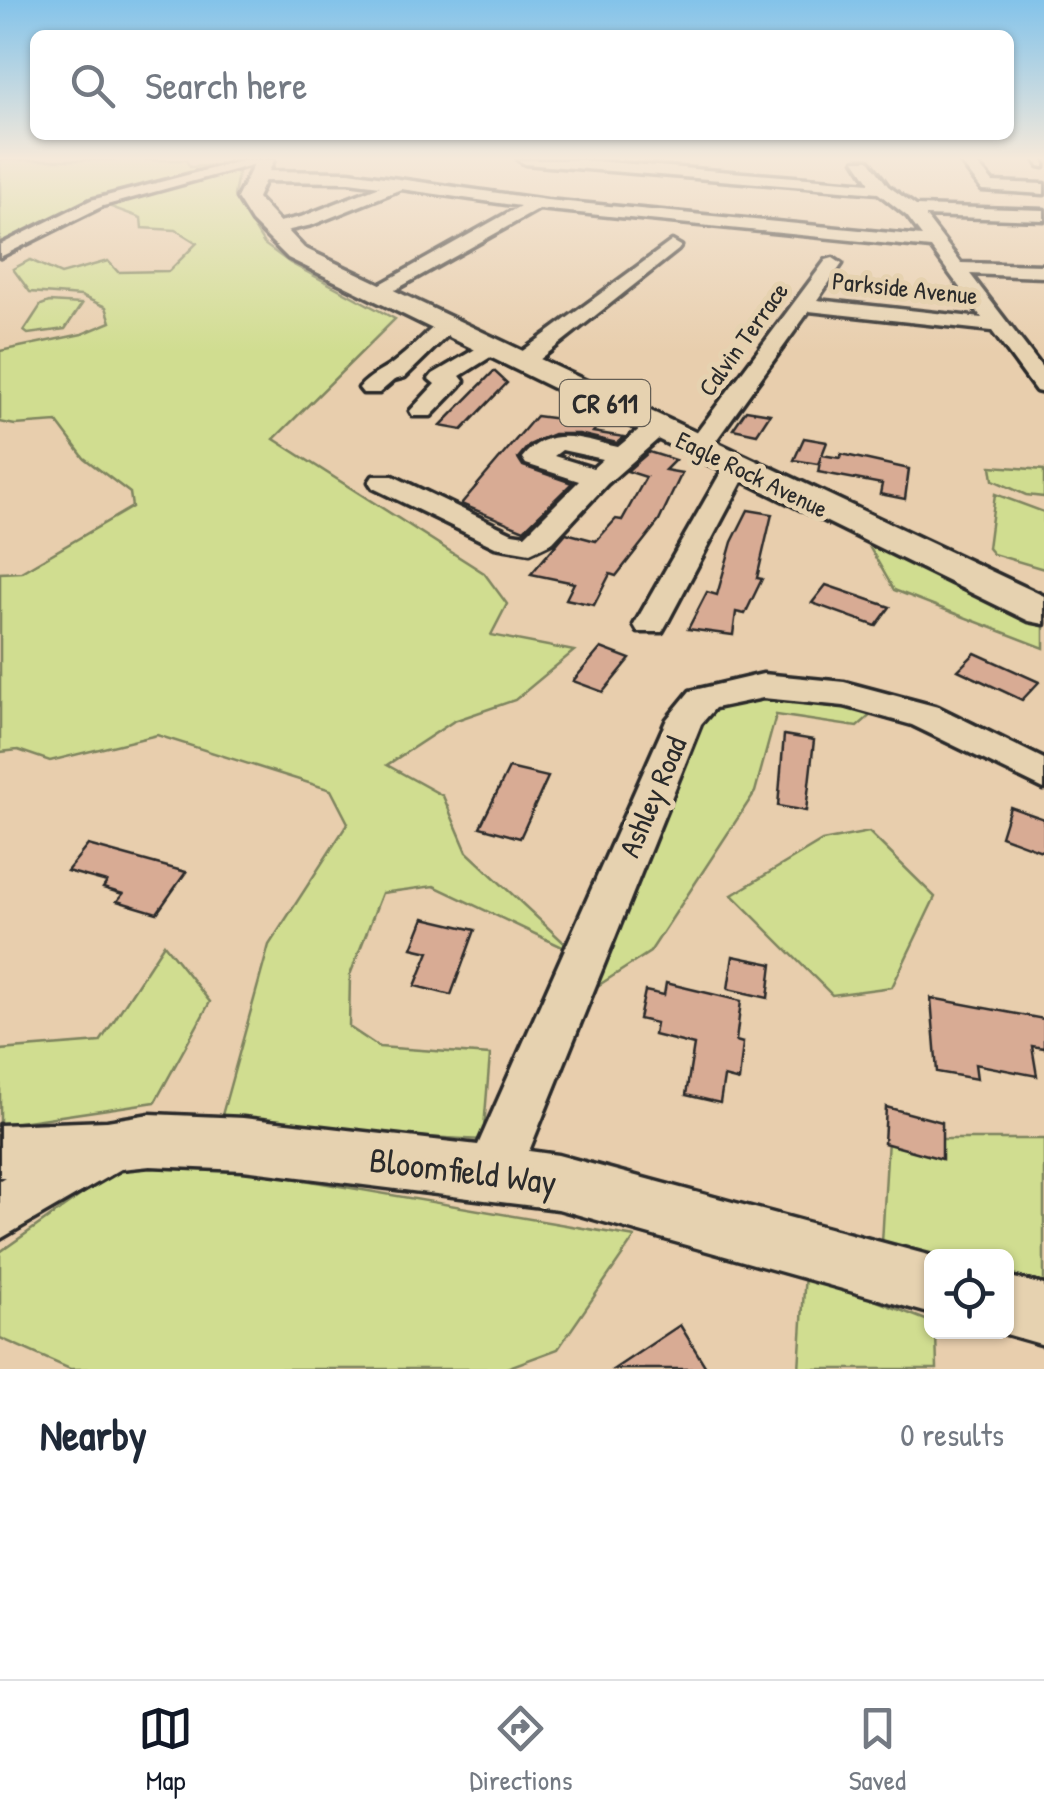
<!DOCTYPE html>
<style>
:root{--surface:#fff;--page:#f6f6f7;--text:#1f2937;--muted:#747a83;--line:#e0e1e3;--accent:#111827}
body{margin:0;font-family:"Patrick Hand",sans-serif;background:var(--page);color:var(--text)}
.controls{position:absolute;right:30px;bottom:30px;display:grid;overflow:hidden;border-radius:15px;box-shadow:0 2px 8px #0004}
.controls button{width:90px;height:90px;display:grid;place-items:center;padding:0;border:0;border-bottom:2px solid var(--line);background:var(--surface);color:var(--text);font:50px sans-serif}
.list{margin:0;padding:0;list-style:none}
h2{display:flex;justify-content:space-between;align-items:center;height:130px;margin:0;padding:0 40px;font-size:42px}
h2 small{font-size:32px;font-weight:400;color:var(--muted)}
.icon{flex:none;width:55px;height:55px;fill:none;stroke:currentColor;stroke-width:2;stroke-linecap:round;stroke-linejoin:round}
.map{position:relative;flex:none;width:1044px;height:1369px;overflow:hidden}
.search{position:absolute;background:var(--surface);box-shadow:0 2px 8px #0004;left:30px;right:30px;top:30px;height:110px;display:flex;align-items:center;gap:25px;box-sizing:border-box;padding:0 35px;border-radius:15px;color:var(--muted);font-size:38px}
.sheet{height:310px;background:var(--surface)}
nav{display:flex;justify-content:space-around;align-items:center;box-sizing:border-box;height:140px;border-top:2px solid var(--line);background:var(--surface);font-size:28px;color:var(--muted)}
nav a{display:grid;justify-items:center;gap:5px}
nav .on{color:var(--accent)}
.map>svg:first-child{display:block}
.green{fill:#d0dd90;stroke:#7e845e;stroke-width:2.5}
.building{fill:#d8ab94;stroke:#2b2b2b;stroke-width:2.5}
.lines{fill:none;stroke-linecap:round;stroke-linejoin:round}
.minor-casing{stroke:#2b2b2b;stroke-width:7}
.major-casing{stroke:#2b2b2b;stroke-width:7}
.minor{fill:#e6d2b0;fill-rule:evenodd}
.major{fill:#e6d2b0;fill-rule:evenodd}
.labels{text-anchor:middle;stroke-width:10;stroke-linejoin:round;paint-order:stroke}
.far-street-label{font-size:25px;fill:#2b2b2b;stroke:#e6d2b0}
.shield{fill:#e6d2b0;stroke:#635d53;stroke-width:2.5}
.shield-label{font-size:28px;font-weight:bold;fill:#2b2b2b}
.street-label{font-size:30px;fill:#2b2b2b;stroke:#e6d2b0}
.near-street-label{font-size:35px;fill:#2b2b2b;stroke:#e6d2b0}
</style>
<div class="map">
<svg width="1044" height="1369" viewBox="0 0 1044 1369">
<rect width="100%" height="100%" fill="#e8cead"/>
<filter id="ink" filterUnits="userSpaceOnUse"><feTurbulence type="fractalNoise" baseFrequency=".01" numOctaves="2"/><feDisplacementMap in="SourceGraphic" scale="20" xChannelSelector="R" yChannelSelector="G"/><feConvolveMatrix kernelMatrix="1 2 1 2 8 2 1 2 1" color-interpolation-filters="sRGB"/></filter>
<g filter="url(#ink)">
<g class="green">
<path d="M0,160H186L190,167L221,165L106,194L0,244Z"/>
<path d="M239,168L234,196L264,244L290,263L395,319L274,439L484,573L507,604L491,635L574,651L515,700L454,721L387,765L443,796L467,852L575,953L434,886L382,893L350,975L349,1027L379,1047L490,1055L483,1140L219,1126L269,945L348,823L331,790L157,735L50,761L18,750L0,752V573L21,572L132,507L130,493L84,458L57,422L15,425L0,422V351L82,334L111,322L106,307L81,296L30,292L13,269L30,260L61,274L108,261L118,272L169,271L197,243L176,230L142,228L141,218L108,206Z"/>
<path d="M49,302L82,304L65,329L28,334L24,331L41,305Z"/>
<path d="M991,466L1044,470V497L1026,495L993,480Z"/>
<path d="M995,494L1044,512V569L993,554L988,548Z"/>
<path d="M866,541L1044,620V648L894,590Z"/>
<path d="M774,696L873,713L857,727L776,715L755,792L650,952L579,998L709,708Z"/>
<path d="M869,832L935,897L892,987L832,995L732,895L822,841Z"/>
<path d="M164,944L210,1002L155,1102L0,1125V1050L100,1042Z"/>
<path d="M888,1139H1044V1285L1007,1276L1006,1256H934L882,1243Z"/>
<path d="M142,1152L635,1237L558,1349L504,1369H70L0,1338V1252Z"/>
<path d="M805,1273L931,1322L932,1332H936L937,1369H799Z"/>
</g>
<g class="building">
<path d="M494,371L507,383L462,430L440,426Z"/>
<path d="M746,410L770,414L757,434L733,429Z"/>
<path d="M536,416L599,424L593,432L624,437L617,443L579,434H554L529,445L518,458L523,466L572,483L524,530L461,504Z"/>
<path d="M804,438L827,442L822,455L840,458L841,454L909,469L905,499L880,494L882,484L818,472L821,457L818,464L794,460Z"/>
<path d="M649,452L675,460L665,470L682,473L659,521L616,576L610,574L594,605L566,599L574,583L531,574L566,533L596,541L616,519L622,520L646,477L627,471Z"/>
<path d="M748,510L772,514L757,578L762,579L745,614L736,612L733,635L688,629L707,592L717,595L732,542Z"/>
<path d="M826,585L890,607L876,626L812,603Z"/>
<path d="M601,648L630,659L603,692L573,681Z"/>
<path d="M975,653L1039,682L1022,700L958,670Z"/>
<path d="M784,735L814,740L806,811L778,806Z"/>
<path d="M509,768L548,777L520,838L480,827Z"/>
<path d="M1010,807L1044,819V852L1001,836Z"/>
<path d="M88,845L186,872L157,913L117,901L123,894L103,888L107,882L67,871Z"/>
<path d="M424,918L475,930L451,995L415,986L429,952L412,948Z"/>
<path d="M733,956L772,964L768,998L728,989Z"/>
<path d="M666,983L741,1001L736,1041L743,1043L739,1081L724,1077L720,1103L686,1095L694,1045L654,1035L656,1023L639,1019L645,991L664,995Z"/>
<path d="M931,998L1044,1019V1048L1032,1046L1037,1076L975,1064L977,1079L937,1072Z"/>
<path d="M886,1107L942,1122V1159L884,1143Z"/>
<path d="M680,1325L707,1369H614Z"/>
</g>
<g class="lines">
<g class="minor-casing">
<g id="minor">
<path d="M245,160H270L103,206L0,257V245L91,200Z"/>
<path d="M518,160H582L870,183L855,160H869L888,186L916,206L1044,210V220L925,216L961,263L1044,265V277L970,274L1044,370V393L1036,391L992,331L809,311L707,453H689L685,448L689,443L826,260L833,258L842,264L817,300L982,318L931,248L539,209L377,300L370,298V290L520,206L401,189L312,225L272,234L263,229L266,225L301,217L380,186L349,182L259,181L251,176L259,171L349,172L547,200L922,236L907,216L878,193L525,164Z"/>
<path d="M959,160H974L993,182L1044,184V194L982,190Z"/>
<path d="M1035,160H1044V167L1039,166Z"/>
<path d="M672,241L681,246L678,250L529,368H513L510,363L513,358Z"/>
<path d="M445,321L452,323L456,327L452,331L405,377L394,380L379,393H363L359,388C370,375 381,372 393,363C409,351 423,336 438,323Z"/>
<path d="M489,341L497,343L500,348L497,353L460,376L464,381L460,386L431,416H413L410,411L435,384L429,379L433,374Z"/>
<path d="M656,420L669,428L665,433L607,484L553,542L530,553L495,547L373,488L369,482L373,476H393L512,533L525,535L579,481L526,464L522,458C548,424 582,439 618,447L647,423ZM562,450L603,459L593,468L554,456Z"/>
<path d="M737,459L750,467L666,625L662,632H638L634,625L724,467Z"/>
<path d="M763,674L844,682L938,707L1044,759V789L912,725L844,706L763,698L715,708L701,724L529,1151L558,1155L932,1256V1314L558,1209L243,1170L150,1166L121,1169L0,1239V1180L5,1177H0V1125L107,1121L150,1114L243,1118L478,1145L667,719L690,691Z"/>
<path d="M1006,1276L1044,1285V1345L999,1332H1006Z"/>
</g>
</g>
<g class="major-casing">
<path id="major" d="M256,160H274L257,198L304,248L1044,596V624L1029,621L288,258L252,222L237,198Z"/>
</g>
<use href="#minor" class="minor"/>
<use href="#major" class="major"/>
</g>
</g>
<linearGradient id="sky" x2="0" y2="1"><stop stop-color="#83c3ea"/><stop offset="0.45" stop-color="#f5e9da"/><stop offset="1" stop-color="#f5e9da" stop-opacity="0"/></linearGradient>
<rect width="1044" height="352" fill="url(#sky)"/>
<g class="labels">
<g class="far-street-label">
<text transform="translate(905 288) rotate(6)" y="9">Parkside Avenue</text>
<text transform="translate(743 339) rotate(-54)" y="9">Calvin Terrace</text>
<text transform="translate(752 474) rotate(26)" y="9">Eagle Rock Avenue</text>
</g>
<rect class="shield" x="560" y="380" width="90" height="46" rx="8"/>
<g class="shield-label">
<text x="605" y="413">CR 611</text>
</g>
<g class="street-label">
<text transform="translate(653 797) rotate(-67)" y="10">Ashley Road</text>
</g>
<g class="near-street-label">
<text transform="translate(463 1171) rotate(7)" y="12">Bloomfield Way</text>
</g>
</g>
</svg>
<div class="controls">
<button><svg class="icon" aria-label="locate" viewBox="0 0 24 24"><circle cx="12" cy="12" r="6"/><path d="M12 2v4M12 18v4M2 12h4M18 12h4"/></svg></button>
</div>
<div class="search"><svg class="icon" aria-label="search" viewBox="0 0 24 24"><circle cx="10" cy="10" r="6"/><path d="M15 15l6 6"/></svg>Search here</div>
</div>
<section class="sheet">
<h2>Nearby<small>0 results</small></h2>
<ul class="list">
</ul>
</section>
<nav>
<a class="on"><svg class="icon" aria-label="map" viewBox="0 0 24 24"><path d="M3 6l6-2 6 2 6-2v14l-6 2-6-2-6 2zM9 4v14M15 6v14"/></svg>Map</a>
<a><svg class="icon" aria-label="directions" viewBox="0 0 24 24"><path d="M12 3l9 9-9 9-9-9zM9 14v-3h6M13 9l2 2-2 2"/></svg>Directions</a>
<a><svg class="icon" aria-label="saved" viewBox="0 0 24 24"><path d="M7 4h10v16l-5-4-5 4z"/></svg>Saved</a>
</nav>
